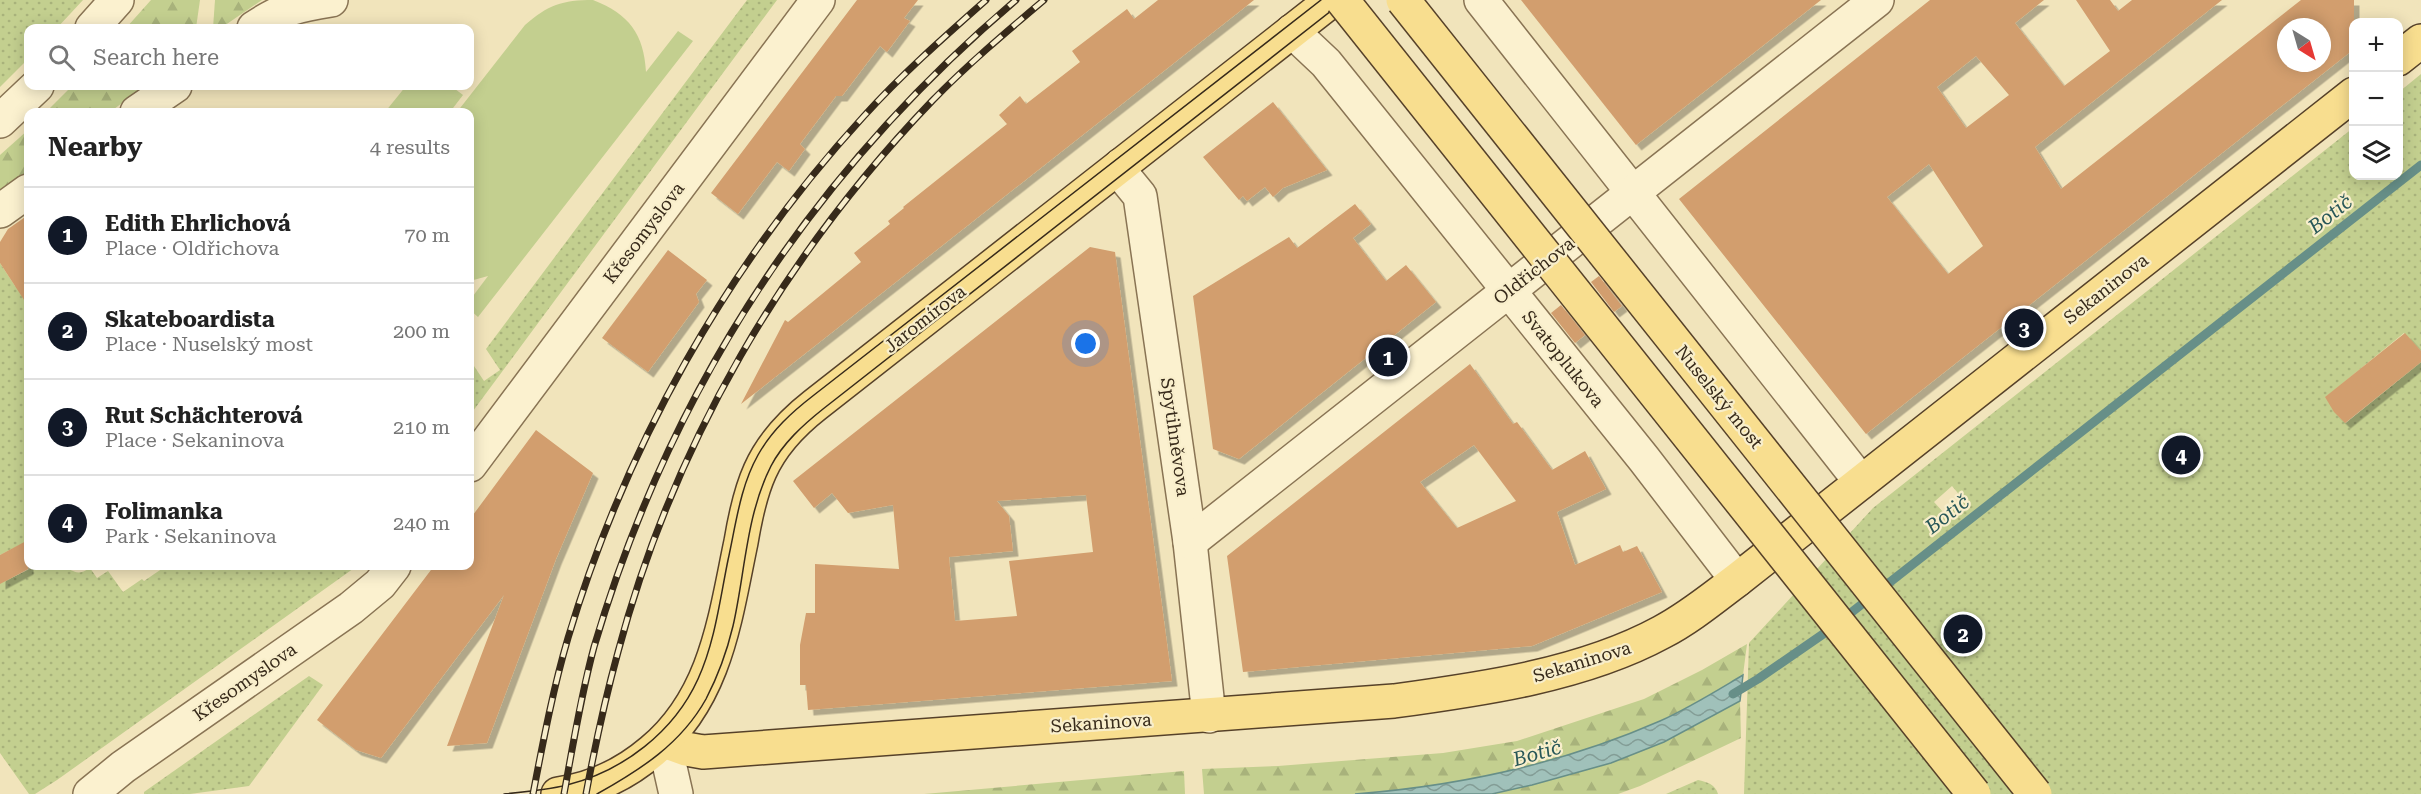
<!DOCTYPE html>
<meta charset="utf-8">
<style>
:root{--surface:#fff;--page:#f6f6f6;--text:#222;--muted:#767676;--line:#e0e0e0;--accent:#111827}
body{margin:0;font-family:"Roboto Serif",serif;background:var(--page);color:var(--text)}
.controls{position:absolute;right:18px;top:18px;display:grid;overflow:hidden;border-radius:12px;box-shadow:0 3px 15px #0003}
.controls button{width:54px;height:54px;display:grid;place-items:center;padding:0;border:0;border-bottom:2px solid var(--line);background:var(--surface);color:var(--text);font:30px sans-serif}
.compass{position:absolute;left:2277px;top:18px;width:54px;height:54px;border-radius:50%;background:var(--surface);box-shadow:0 3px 15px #0003;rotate:143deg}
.you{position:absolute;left:1086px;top:344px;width:21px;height:21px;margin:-15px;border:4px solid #fff;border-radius:50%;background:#1a73e8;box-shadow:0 0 0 9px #1a73e833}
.badge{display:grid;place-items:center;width:39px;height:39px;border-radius:50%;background:var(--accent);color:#fff;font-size:20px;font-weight:700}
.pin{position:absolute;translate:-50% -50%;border:3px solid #fff;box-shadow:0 2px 6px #0006}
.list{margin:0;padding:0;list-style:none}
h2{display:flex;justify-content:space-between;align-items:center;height:78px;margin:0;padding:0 24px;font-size:26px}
h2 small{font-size:20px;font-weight:400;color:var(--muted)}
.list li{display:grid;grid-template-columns:39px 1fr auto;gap:18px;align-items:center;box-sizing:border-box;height:96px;padding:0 24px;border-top:2px solid var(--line)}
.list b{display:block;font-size:22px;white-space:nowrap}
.list p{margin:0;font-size:20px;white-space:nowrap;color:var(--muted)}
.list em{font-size:20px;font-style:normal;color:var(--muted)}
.icon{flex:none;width:33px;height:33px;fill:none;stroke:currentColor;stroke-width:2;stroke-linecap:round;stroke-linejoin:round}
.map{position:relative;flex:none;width:2421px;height:794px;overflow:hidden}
.search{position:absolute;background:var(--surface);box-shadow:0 3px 15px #0003;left:24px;top:24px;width:450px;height:66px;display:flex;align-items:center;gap:15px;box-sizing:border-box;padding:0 21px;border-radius:12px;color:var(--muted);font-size:22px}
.panel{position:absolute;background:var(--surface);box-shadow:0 3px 15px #0003;left:24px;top:108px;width:450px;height:462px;border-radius:12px}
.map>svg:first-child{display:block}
.green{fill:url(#green-dots);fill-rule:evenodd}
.forest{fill:url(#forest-firs)}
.pitch{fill:#c3cf8f}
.water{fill:url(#water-waves);stroke:#678f88;stroke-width:1.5}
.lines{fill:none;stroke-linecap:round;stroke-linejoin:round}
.stream{stroke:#678f88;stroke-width:9}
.building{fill:#d29e6e;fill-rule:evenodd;filter:url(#shadow)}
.minor-casing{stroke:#897454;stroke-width:36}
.major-casing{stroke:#564129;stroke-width:36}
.minor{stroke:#fbf1cf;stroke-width:33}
.major{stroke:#f8de8f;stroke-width:33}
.tram{stroke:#372a1a;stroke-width:1.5}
.rail-casing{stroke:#372a1a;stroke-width:7}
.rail{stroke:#f8eecb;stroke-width:4.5;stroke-dasharray:14;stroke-linecap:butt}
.major-bridge-casing{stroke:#564129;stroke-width:36;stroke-linecap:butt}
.major-bridge{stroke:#f8de8f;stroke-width:33}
.labels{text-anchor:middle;stroke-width:4.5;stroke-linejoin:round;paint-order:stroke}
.street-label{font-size:18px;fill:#372a1a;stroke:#f8eecb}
.water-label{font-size:20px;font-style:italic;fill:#285758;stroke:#f8eecb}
</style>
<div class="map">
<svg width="2421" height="794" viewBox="0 0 2421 794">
<defs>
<pattern id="green-dots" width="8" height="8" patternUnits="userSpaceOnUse" patternTransform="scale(1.5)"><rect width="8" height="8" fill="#c3cf8f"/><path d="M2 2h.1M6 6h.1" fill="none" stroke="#a8b27b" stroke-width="1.8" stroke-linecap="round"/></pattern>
<pattern id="forest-firs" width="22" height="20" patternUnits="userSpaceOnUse" patternTransform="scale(1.5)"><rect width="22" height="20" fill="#c3cf8f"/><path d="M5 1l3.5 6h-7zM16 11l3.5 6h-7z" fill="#a8b27b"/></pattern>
<pattern id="water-waves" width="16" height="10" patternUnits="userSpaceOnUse" patternTransform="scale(1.5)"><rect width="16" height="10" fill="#a0c1ba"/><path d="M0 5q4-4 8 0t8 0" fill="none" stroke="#839d96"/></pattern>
<filter id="shadow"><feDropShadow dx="5.5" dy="5.5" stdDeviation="0" flood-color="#0004"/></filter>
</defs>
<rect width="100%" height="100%" fill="#f1e4bb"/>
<g class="green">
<path d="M0,0H83L57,28H28V59L0,87Z"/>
<path d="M747,0H777L470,415V360L484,381L500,370L486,349Z"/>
<path d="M2421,74V351L2404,333L2326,397L2340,418L2346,423L2421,362V794H1744L1749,643L1873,508L2353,128L2354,176H2398L2399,92ZM1952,486L1962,498L1944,513L1934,502Z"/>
<path d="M0,263L15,286L25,281L28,286V541L0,555Z"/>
<path d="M36,566C43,566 55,563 62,566C74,570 76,577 90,568L97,578L108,571L123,592L142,579L144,581L166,566H357L57,780L35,794H29L0,753V572L5,581Z"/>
<path d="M309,676L323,685L249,786L190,794H144V792Z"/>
<path d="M1698,780C1707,782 1715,784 1718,794H1666Z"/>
</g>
<g class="forest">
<path d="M151,0H200L196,28H126Z"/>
<path d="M215,0H262L221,28H213Z"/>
<path d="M72,86H145L110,112H46Z"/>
<path d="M28,130V175L0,197V155Z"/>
<path d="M1747,644L1743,675C1716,691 1689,708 1660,721C1570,760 1452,791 1355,794C1304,794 1254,794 1204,794L1202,769L1278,766L1443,753L1517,741L1644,699L1702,670Z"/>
<path d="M1740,701L1741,738L1640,786L1618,794H1492L1611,763L1664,742Z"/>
<path d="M1184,771L1185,794H924Z"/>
</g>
<g class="pitch">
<path d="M593,0C629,14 644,34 646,72L678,31L693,41L478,317L470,310V300L488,276L470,281V112H457L525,25C548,5 562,0 593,0Z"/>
<path d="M406,86H451L463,95L450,112H385Z"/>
</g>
<path class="water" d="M1743,675L1740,701L1664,742L1611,763L1532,785L1492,794H1355C1459,786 1564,763 1660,721C1689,708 1716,691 1743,675Z"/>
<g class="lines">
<path class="stream" d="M1733,694L1758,679L1829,630L2421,165"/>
</g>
<g class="building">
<path d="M857,0H918L904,18L910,21L887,52L880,46L842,96H836L800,144L805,149L789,171L777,162L738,214L711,193Z"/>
<path d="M1158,0H1254L741,404L785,320L788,322L861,262L854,253L890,224L888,221L904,208L903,207L1007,124L999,115L1020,96L1026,104L1080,62L1072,51L1127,9L1134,19Z"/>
<path d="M1521,0H1821L1636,145Z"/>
<path d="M1930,0H2044L2015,23L2064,86L2110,51L2076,0H2110L2118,11L2132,0H2222L2035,147L2061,189L2301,0H2354V49L1866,434L1679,199ZM2286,27H2322V63H2286ZM1976,56L2009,95L1966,128L1937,87ZM1929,164L1983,246L1948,274L1887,197Z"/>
<path d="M1273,102L1327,170L1283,188L1273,197L1265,187L1247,201L1243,196L1239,200L1203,157Z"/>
<path d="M1355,204L1371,224L1353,238L1386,281L1406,265L1436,302L1239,459L1213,449L1193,296L1289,237L1297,248Z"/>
<path d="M28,215V306L0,263V242L8,229Z"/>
<path d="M1090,247L1115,252L1172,681L808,710L806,685H800V645L806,613H815V564L899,569L893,505L848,513L832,493L814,508L793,481ZM1086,495L1093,552L1009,561L1017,616L955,621L949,557L1013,551L1009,516L997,501Z"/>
<path d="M668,250L707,280L696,294L699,302L648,372L602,338Z"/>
<path d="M1599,276L1622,306L1614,312L1591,282Z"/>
<path d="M1561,305L1585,335L1575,343L1551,313Z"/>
<path d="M2405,333L2421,351V362L2345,423L2334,412L2325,397Z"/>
<path d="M1470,364L1513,424L1517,422L1552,470L1585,451L1606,489L1557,512L1575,565L1620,545L1623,552L1637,546L1662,592L1532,646L1243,672L1227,556ZM1474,445L1516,501L1457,528L1420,482Z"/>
<path d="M536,430L593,473L556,559L487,743L447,746L504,595L381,758L356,750L317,720L434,566H470V519Z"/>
<path d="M28,540V569L0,584V555Z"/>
</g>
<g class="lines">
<g class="minor-casing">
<g id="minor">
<path d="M1481,0L1861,482"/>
<path d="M92,28L117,0"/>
<path d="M254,28C282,9 298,5 331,0"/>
<path d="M1292,31L1326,63L1644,459L1737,580"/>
<path d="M137,112L175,86"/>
<path d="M0,121L37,86"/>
<path d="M1121,165L1122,174L1140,196L1190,542L1209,716"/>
<path d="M0,211L28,191"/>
<path d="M470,465L818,0"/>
<path d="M1190,542L1877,0"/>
<path d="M664,741L676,794"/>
<path d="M90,794L123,767L351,608L380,584L394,566"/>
</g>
</g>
<g class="major-casing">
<g id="major">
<path d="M2398,59L2421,41"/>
<path d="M664,741L686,749L703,752L1394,701C1482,689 1583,675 1662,632C1689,618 1713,598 1737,580L2354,94"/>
<path d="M558,794C594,789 625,774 652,751C716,698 725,618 741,542C745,518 750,493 760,471C772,444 792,423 815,405L1332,0"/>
</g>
</g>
<use href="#minor" class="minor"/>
<use href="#major" class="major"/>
<g class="tram">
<path d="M504,794C525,792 547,790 567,785C623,771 674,732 698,679C715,642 720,599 728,560C736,524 740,487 758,455C772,430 792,412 814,395L1321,0"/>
<path d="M597,794C640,770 681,744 706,699C718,676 727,651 733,626C745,574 746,515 771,466C783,443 803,425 823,409L1345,0"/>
</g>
<g class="rail-casing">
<g id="rail">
<path d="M533,794C543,742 553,689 568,638C626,445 727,265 864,116C901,75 944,37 986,0"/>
<path d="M564,794C573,745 581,695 594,647C670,390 812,173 1016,0"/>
<path d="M586,794C595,746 605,699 618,652C673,445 784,255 932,101C967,65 1006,32 1044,0"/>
</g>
</g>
<use href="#rail" class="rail"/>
<g class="major-bridge-casing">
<g id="major-bridge">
<path d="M1342,0L1974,794"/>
<path d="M1403,0L2035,794"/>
</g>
</g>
<use href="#major-bridge" class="major-bridge"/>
</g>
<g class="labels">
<g class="street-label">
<text transform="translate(644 233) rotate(-53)" y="6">Křesomyslova</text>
<text transform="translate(1534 271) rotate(-38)" y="6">Oldřichova</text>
<text transform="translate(2106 289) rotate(-38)" y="6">Sekaninova</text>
<text transform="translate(925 319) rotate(-38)" y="6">Jaromírova</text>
<text transform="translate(1563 359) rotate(51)" y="6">Svatoplukova</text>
<text transform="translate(1719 397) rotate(51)" y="6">Nuselský most</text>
<text transform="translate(1175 437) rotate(82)" y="6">Spytihněvova</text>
<text transform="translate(1582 662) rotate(-17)" y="6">Sekaninova</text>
<text transform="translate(245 682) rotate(-35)" y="6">Křesomyslova</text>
<text transform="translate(1101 723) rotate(-4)" y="6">Sekaninova</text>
</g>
<g class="water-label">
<text transform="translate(2330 214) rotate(-38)" y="7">Botič</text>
<text transform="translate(1947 514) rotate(-38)" y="7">Botič</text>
<text transform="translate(1537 753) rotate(-16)" y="7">Botič</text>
</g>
</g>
</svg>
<div class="controls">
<button>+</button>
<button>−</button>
<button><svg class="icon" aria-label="layers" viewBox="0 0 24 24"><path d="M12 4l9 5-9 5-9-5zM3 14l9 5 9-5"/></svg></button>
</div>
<svg class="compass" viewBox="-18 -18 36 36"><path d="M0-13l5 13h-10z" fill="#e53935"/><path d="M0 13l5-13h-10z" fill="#767676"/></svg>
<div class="you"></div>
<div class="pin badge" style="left:1388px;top:357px">1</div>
<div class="pin badge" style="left:1963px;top:634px">2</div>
<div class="pin badge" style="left:2024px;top:328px">3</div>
<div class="pin badge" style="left:2181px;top:455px">4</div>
<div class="search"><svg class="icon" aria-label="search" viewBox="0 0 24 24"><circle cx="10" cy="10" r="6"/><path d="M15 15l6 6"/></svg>Search here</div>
<section class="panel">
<h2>Nearby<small>4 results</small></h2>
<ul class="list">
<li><span class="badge">1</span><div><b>Edith Ehrlichová</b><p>Place · Oldřichova</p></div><em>70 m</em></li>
<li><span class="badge">2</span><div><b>Skateboardista</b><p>Place · Nuselský most</p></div><em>200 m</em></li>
<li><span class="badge">3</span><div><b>Rut Schӓchterová</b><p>Place · Sekaninova</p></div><em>210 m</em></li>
<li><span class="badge">4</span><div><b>Folimanka</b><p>Park · Sekaninova</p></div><em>240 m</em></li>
</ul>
</section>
</div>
